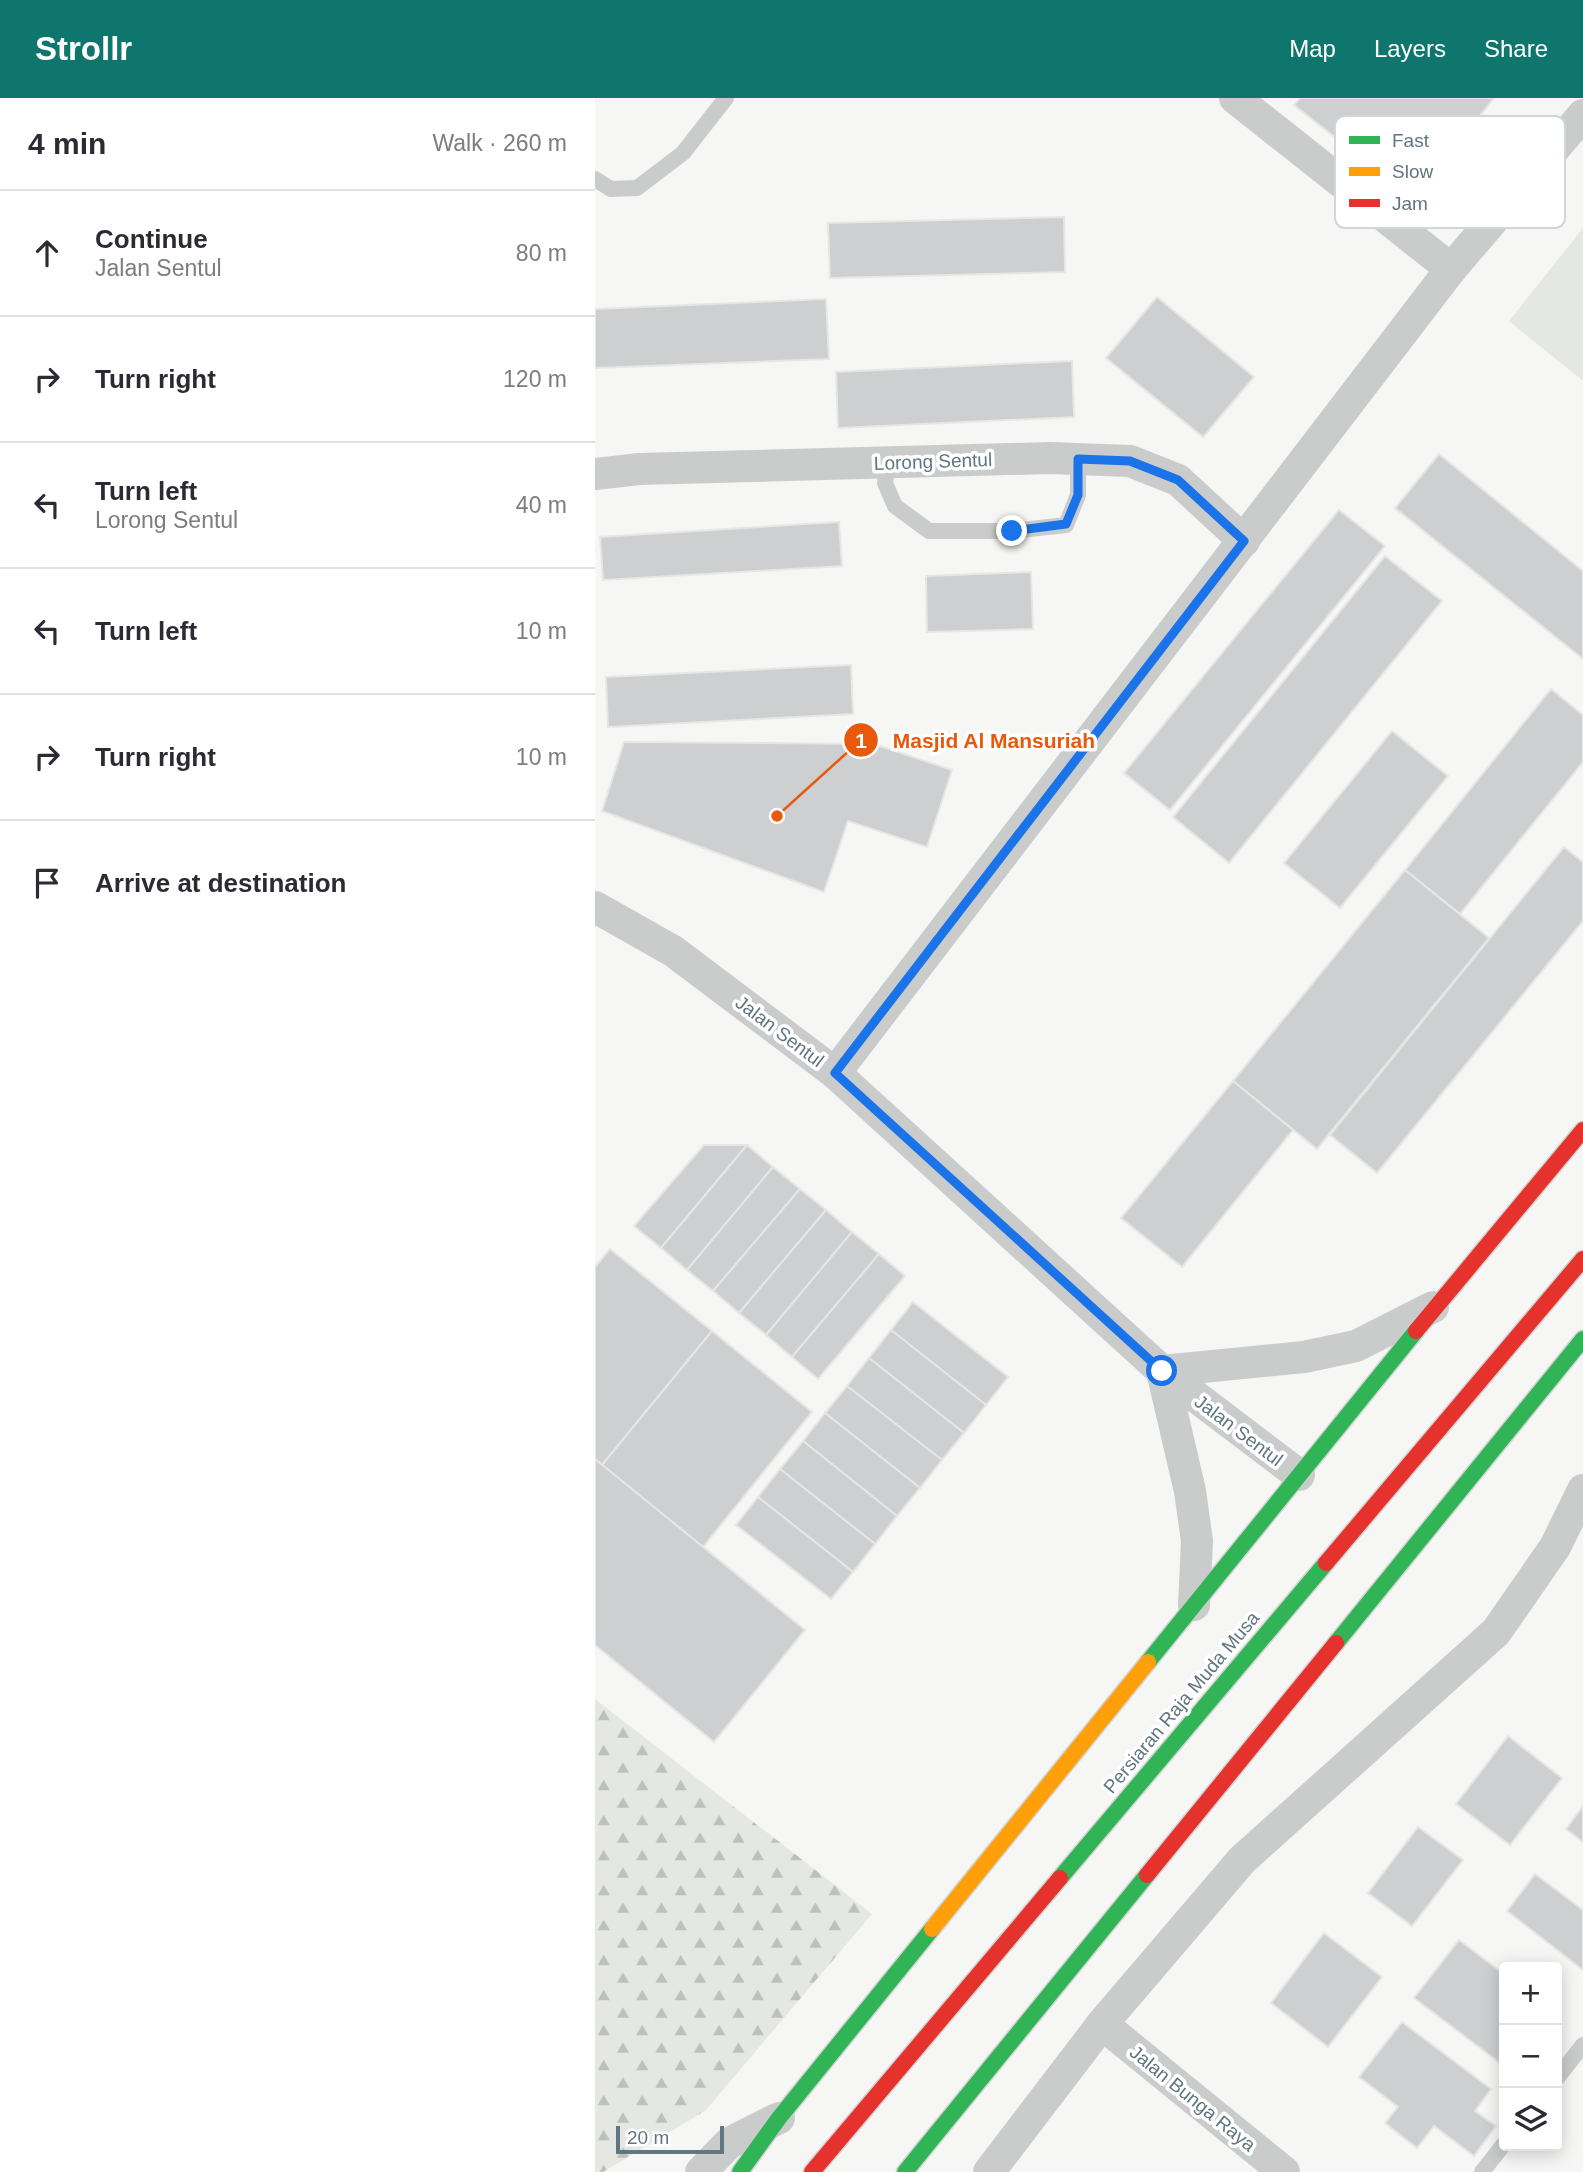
<!DOCTYPE html>
<meta charset="utf-8">
<style>
:root{--surface:#fff;--page:#f7f7f7;--text:#2b2b33;--muted:#7c7c81;--line:#e1e1e2;--accent:#0f766e}
body{margin:0;font-family:Arial,sans-serif;background:var(--page);color:var(--text)}
.controls{position:absolute;right:21px;bottom:21px;display:grid;overflow:hidden;border-radius:7px;box-shadow:0 4px 18px #0003}
.controls button{width:63px;height:63px;display:grid;place-items:center;padding:0;border:0;border-bottom:2px solid var(--line);background:var(--surface);color:var(--text);font:35px sans-serif}
.scale{position:absolute;left:21px;bottom:18px;width:108px;box-sizing:border-box;padding-left:7px;border:4px solid #617680;border-top:0;font-size:19px;line-height:24px;white-space:nowrap;color:#617680;-webkit-text-stroke:5px #fff;paint-order:stroke}
.stop{position:absolute;width:21px;height:21px;margin:-16px;border:5px solid #1a73e8;border-radius:50%;background:#fff}
.stop.end{background:#1a73e8;border-color:#fff;box-shadow:0 2px 7px #0008}
.list{margin:0;padding:0;list-style:none}
h2{display:flex;justify-content:space-between;align-items:center;height:91px;margin:0;padding:0 28px;font-size:30px}
h2 small{font-size:23px;font-weight:400;color:var(--muted)}
.list li{display:grid;grid-template-columns:46px 1fr auto;gap:21px;align-items:center;box-sizing:border-box;height:126px;padding:0 28px;border-top:2px solid var(--line)}
.list b{display:block;font-size:26px;white-space:nowrap}
.list p{margin:0;font-size:23px;white-space:nowrap;color:var(--muted)}
.list em{font-size:23px;font-style:normal;color:var(--muted)}
.icon{flex:none;width:38px;height:38px;fill:none;stroke:currentColor;stroke-width:2;stroke-linecap:round;stroke-linejoin:round}
.map{position:relative;flex:none;width:988px;height:2074px;overflow:hidden}
header{display:flex;align-items:center;gap:42px;box-sizing:border-box;height:98px;padding:0 35px;background:var(--accent);color:#fff}
header strong{font-size:33px}
nav{display:flex;gap:38px;margin-inline-start:auto;font-size:24px}
main{display:flex}
aside{flex:1;background:var(--surface)}
.map>svg:first-child{display:block}
.green{fill:#e5e8e2}
.forest{fill:url(#forest-firs)}
.building{fill:#cdcfd0;stroke:#e6e6e4;stroke-width:2}
.lines{fill:none;stroke-linecap:round;stroke-linejoin:round}
.fast-casing{stroke:#d3d4d4;stroke-width:19}
.slow-casing{stroke:#d3d4d4;stroke-width:19}
.jam-casing{stroke:#d3d4d4;stroke-width:19}
.lane{stroke:#cacccc;stroke-width:16}
.street{stroke:#cacccc;stroke-width:32}
.fast{stroke:#30b455;stroke-width:16}
.slow{stroke:#ff9f0a;stroke-width:16}
.jam{stroke:#e5322d;stroke-width:16}
.route{stroke:#1a73e8;stroke-width:9}
.labels{text-anchor:middle;stroke-width:7;stroke-linejoin:round;paint-order:stroke}
.street-label{font-size:19px;fill:#617680;stroke:#fff}
.key{fill:#fff;stroke:#d0d6d9;stroke-width:2}
.key-label{font-size:19px;fill:#617680}
.leader{fill:none;stroke:#e8590c;stroke-width:2.5}
.callout-dot{fill:#e8590c;stroke:#fff;stroke-width:2.5}
.mark-label{font-size:21px;text-anchor:middle;font-weight:bold;fill:#fff}
.callout-label{font-size:21px;text-anchor:middle;font-weight:bold;fill:#e8590c;stroke:#fff;stroke-width:7;stroke-linejoin:round;paint-order:stroke}
</style>
<header>
<strong>Strollr</strong>
<nav><a>Map</a><a>Layers</a><a>Share</a></nav>
</header>
<main>
<aside>
<h2>4 min<small>Walk · 260 m</small></h2>
<ul class="list">
<li><svg class="icon" aria-label="ahead" viewBox="0 0 24 24"><path d="M12 20V5M6 11l6-6 6 6"/></svg><div><b>Continue</b><p>Jalan Sentul</p></div><em>80 m</em></li>
<li><svg class="icon" aria-label="right" viewBox="0 0 24 24"><path d="M7 20v-9h11M14 6l5 5-5 5"/></svg><div><b>Turn right</b></div><em>120 m</em></li>
<li><svg class="icon" aria-label="left" viewBox="0 0 24 24"><path d="M17 20v-9H6M10 6l-5 5 5 5"/></svg><div><b>Turn left</b><p>Lorong Sentul</p></div><em>40 m</em></li>
<li><svg class="icon" aria-label="left" viewBox="0 0 24 24"><path d="M17 20v-9H6M10 6l-5 5 5 5"/></svg><div><b>Turn left</b></div><em>10 m</em></li>
<li><svg class="icon" aria-label="right" viewBox="0 0 24 24"><path d="M7 20v-9h11M14 6l5 5-5 5"/></svg><div><b>Turn right</b></div><em>10 m</em></li>
<li><svg class="icon" aria-label="arrive" viewBox="0 0 24 24"><path d="M6 21V4h12l-3 4 3 4H6"/></svg><div><b>Arrive at destination</b></div></li>
</ul>
</aside>
<div class="map">
<svg width="988" height="2074" viewBox="0 0 988 2074">
<defs>
<pattern id="forest-firs" width="22" height="20" patternUnits="userSpaceOnUse" patternTransform="scale(1.75)"><rect width="22" height="20" fill="#e5e8e2"/><path d="M5 1l3.5 6h-7zM16 11l3.5 6h-7z" fill="#bdc1bc"/></pattern>
</defs>
<rect width="100%" height="100%" fill="#f6f6f5"/>
<path class="green" d="M988,130V283L914,223Z"/>
<path class="forest" d="M0,1601L277,1816L110,2013L8,2074H0Z"/>
<g class="building">
<path d="M705,0H899L819,101L699,7Z"/>
<path d="M469,119L470,174L235,180L233,125Z"/>
<path d="M562,199L659,279L608,339L511,260Z"/>
<path d="M231,201L234,261L0,270V211Z"/>
<path d="M477,263L479,319L243,330L241,274Z"/>
<path d="M844,356L988,473V561L800,410Z"/>
<path d="M744,412L790,448L575,712L529,675Z"/>
<path d="M244,424L247,468L8,482L5,439Z"/>
<path d="M790,458L847,503L634,765L578,719Z"/>
<path d="M436,474L438,531L332,534L331,478Z"/>
<path d="M256,567L258,616L13,629L11,579Z"/>
<path d="M956,591L988,617V664L865,816L810,772Z"/>
<path d="M797,633L853,678L745,810L689,765Z"/>
<path d="M29,644L279,646L357,672L332,749L253,723L229,794L7,713Z"/>
<path d="M969,749L988,764V823L782,1075L735,1037Z"/>
<path d="M810,772L894,840L722,1051L638,983Z"/>
<path d="M638,983L698,1032L587,1169L526,1120Z"/>
<path d="M109,1047H152L66,1150L39,1128Z"/>
<path d="M152,1047L178,1069L92,1172L66,1150Z"/>
<path d="M178,1069L205,1091L118,1193L92,1172Z"/>
<path d="M205,1091L231,1112L144,1215L118,1193Z"/>
<path d="M231,1112L257,1134L171,1237L144,1215Z"/>
<path d="M257,1134L284,1156L197,1259L171,1237Z"/>
<path d="M15,1151L117,1233L7,1367L0,1361V1169Z"/>
<path d="M284,1156L310,1178L223,1281L197,1259Z"/>
<path d="M318,1204L413,1279L391,1307L296,1232Z"/>
<path d="M296,1232L391,1307L369,1335L274,1260Z"/>
<path d="M117,1233L217,1314L108,1449L7,1367Z"/>
<path d="M274,1260L369,1335L347,1362L252,1288Z"/>
<path d="M252,1288L347,1362L325,1390L230,1315Z"/>
<path d="M230,1315L325,1390L302,1418L208,1343Z"/>
<path d="M208,1343L302,1418L280,1446L185,1371Z"/>
<path d="M0,1361L210,1532L119,1644L0,1547Z"/>
<path d="M185,1371L280,1446L258,1474L163,1399Z"/>
<path d="M163,1399L258,1474L236,1501L141,1427Z"/>
<path d="M913,1638L967,1680L915,1747L861,1706Z"/>
<path d="M988,1708V1744L971,1731Z"/>
<path d="M823,1729L868,1762L817,1828L773,1795Z"/>
<path d="M940,1776L988,1812V1872L912,1813Z"/>
<path d="M729,1835L787,1879L733,1949L676,1905Z"/>
<path d="M864,1842L909,1876V1968L819,1900Z"/>
<path d="M807,1924L896,1991L880,2013L901,2028L879,2058L839,2028L822,2050L790,2025L803,2009L764,1979Z"/>
</g>
<g class="lines">
<g class="fast-casing">
<g id="fast">
<path d="M741,1545L988,1241"/>
<path d="M553,1564L821,1233"/>
<path d="M465,1780L731,1465"/>
<path d="M145,2074L184,2020L337,1831"/>
<path d="M310,2074L552,1777"/>
</g>
</g>
<g class="slow-casing">
<path id="slow" d="M337,1831L553,1564"/>
</g>
<g class="jam-casing">
<g id="jam">
<path d="M821,1233L988,1032"/>
<path d="M731,1465L988,1161"/>
<path d="M552,1777L741,1545"/>
<path d="M217,2074L465,1780"/>
</g>
</g>
<g class="lane">
<path d="M0,81L16,91L42,90L88,55L131,0"/>
<path d="M293,365L290,385L300,408L334,433H417L471,427L483,397V361"/>
<path d="M962,1980L988,1947"/>
<path d="M887,2074L909,2046"/>
</g>
<g class="street">
<path d="M856,171L988,17"/>
<path d="M0,376L44,371L455,360L535,363L583,382L649,443"/>
<path d="M0,809L78,853L240,975L567,1273L704,1377"/>
<path d="M240,975L856,171L640,0"/>
<path d="M599,1507L602,1443L595,1393L567,1273L709,1259L761,1248L838,1209"/>
<path d="M507,1926L689,2074"/>
<path d="M106,2074L134,2045L184,2020"/>
<path d="M394,2074L507,1926L647,1762L901,1534L960,1449L988,1392"/>
</g>
<use href="#fast" class="fast"/>
<use href="#slow" class="slow"/>
<use href="#jam" class="jam"/>
</g>
<g class="lines">
<path class="route" d="M417,433L471,426L483,397V361L535,363L583,382L649,443L240,975L567,1273"/>
</g>
<g class="labels">
<g class="street-label">
<text transform="translate(338 363) rotate(-2)" y="7">Lorong Sentul</text>
<text transform="translate(185 933) rotate(37)" y="7">Jalan Sentul</text>
<text transform="translate(644 1332) rotate(37)" y="7">Jalan Sentul</text>
<text transform="translate(586 1604) rotate(-50)" y="7">Persiaran Raja Muda Musa</text>
<text transform="translate(598 2000) rotate(39)" y="7">Jalan Bunga Raya</text>
</g>
</g>
<rect x="740" y="18" width="230" height="112" rx="10" class="key"/>
<rect x="754" y="38" width="31" height="8" fill="#30b455"/>
<rect x="754" y="69" width="31" height="9" fill="#ff9f0a"/>
<rect x="754" y="101" width="31" height="8" fill="#e5322d"/>
<g class="key-label">
<text x="797" y="49">Fast</text>
<text x="797" y="80">Slow</text>
<text x="797" y="112">Jam</text>
</g>
<path class="leader" d="M182 718L266 642"/>
<g class="callout-dot">
<circle cx="182" cy="718" r="7"/>
<circle cx="266" cy="642" r="18"/>
</g>
<g class="mark-label">
<text x="266" y="650">1</text>
</g>
<g class="callout-label">
<text x="399" y="650">Masjid Al Mansuriah</text>
</g>
</svg>
<div class="controls">
<button>+</button>
<button>−</button>
<button><svg class="icon" aria-label="layers" viewBox="0 0 24 24"><path d="M12 4l9 5-9 5-9-5zM3 14l9 5 9-5"/></svg></button>
</div>
<div class="scale">20 m</div>
<div class="stop" style="left:567px;top:1273px"></div>
<div class="stop end" style="left:417px;top:433px"></div>
</div>
</main>
